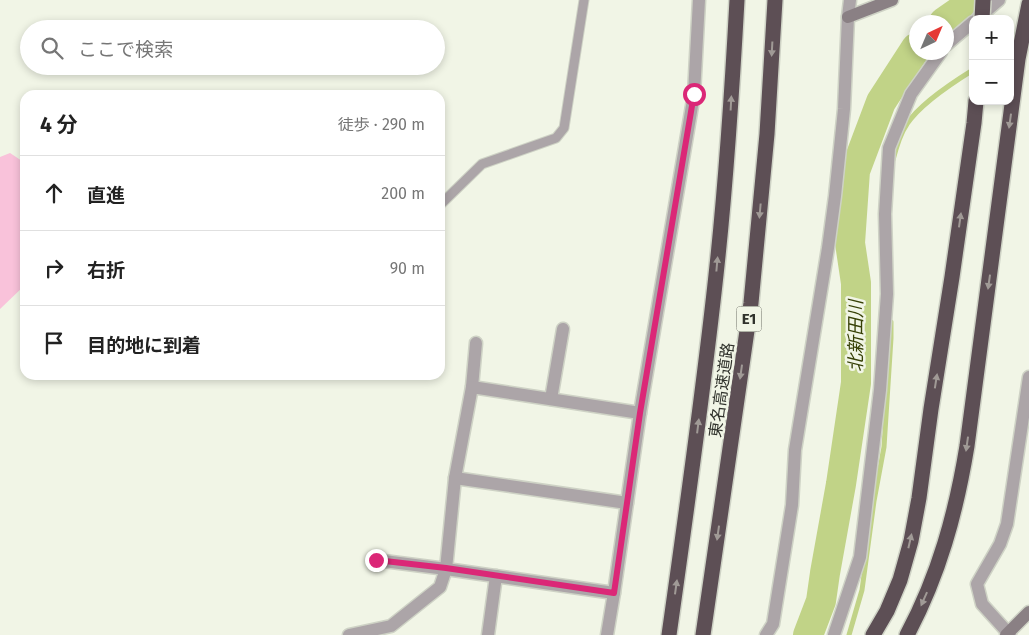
<!DOCTYPE html>
<html lang="ja">
<meta charset="utf-8">
<style>
:root{--surface:#fff;--page:#f2f2f2;--text:#222;--muted:#767676;--line:#e0e0e0}
body{margin:0;font-family:"Fira Sans","Noto Sans JP",sans-serif;background:var(--page);color:var(--text)}
.controls{position:absolute;right:15px;top:15px;display:grid;overflow:hidden;border-radius:10px;box-shadow:0 2px 8px #0003}
.controls button{width:45px;height:45px;display:grid;place-items:center;padding:0;border:0;border-bottom:1px solid var(--line);background:var(--surface);color:var(--text);font:25px sans-serif}
.compass{position:absolute;left:909px;top:15px;width:45px;height:45px;border-radius:50%;background:var(--surface);box-shadow:0 2px 8px #0003;rotate:44deg}
.stop{position:absolute;width:15px;height:15px;margin:-11px;border:4px solid #db2777;border-radius:50%;background:#fff}
.stop.end{background:#db2777;border-color:#fff;box-shadow:0 1px 5px #0008}
.list{margin:0;padding:0;list-style:none}
h2{display:flex;justify-content:space-between;align-items:center;height:65px;margin:0;padding:0 20px;font-size:21px}
h2 small{font-size:16px;font-weight:400;color:var(--muted)}
.list li{display:grid;grid-template-columns:32px 1fr auto;gap:15px;align-items:center;box-sizing:border-box;height:75px;padding:0 20px;border-top:1px solid var(--line)}
.list b{display:block;font-size:19px;white-space:nowrap}
.list em{font-size:16px;font-style:normal;color:var(--muted)}
.icon{flex:none;width:28px;height:28px;fill:none;stroke:currentColor;stroke-width:2;stroke-linecap:round;stroke-linejoin:round}
.map{position:relative;flex:none;width:1029px;height:635px;overflow:hidden}
.search{position:absolute;background:var(--surface);box-shadow:0 2px 8px #0003;left:20px;top:20px;width:425px;height:55px;display:flex;align-items:center;gap:12px;box-sizing:border-box;padding:0 18px;border-radius:28px;color:var(--muted);font-size:19px}
.panel{position:absolute;background:var(--surface);box-shadow:0 2px 8px #0003;left:20px;top:90px;width:425px;height:290px;border-radius:15px}
.map>svg:first-child{display:block}
.green{fill:#f9c2da}
.lines{fill:none;stroke-linecap:round;stroke-linejoin:round}
.stream{stroke:#c1d387;stroke-width:5}
.river{stroke:#c1d387;stroke-width:30}
.service-casing{stroke:#ced2c5;stroke-width:11}
.minor-casing{stroke:#ced2c5;stroke-width:15}
.tertiary-casing{stroke:#ced2c5;stroke-width:15}
.secondary-casing{stroke:#ced2c5;stroke-width:15}
.motorway-casing{stroke:#ced2c5;stroke-width:18}
.service{stroke:#aca5a8;stroke-width:9}
.minor{stroke:#aca5a8;stroke-width:12}
.tertiary{stroke:#aca5a8;stroke-width:12}
.secondary{stroke:#8a8084;stroke-width:12}
.motorway{stroke:#5d4f55;stroke-width:15}
.motorway-bridge-casing{stroke:#ced2c5;stroke-width:18;stroke-linecap:butt}
.motorway-bridge{stroke:#5d4f55;stroke-width:15}
.oneway{fill:#a09a96}
.route{stroke:#db2777;stroke-width:6}
.labels{text-anchor:middle;stroke-width:5;stroke-linejoin:round;paint-order:stroke}
.shield{fill:#f1f5e6;stroke:#6a6c64;stroke-width:1}
.shield-label{font-size:15px;font-weight:bold;fill:#30322c}
.street-label{font-size:16px;fill:#30322c;stroke:#f1f5e6}
.water-label{font-size:18px;font-style:italic;fill:#364006;stroke:#f1f5e6}
</style>
<div class="map">
<svg width="1029" height="635" viewBox="0 0 1029 635">
<rect width="100%" height="100%" fill="#f1f5e6"/>
<path class="green" d="M10,153L25,163V285L0,309V157Z"/>
<g class="lines">
<g class="stream">
<path d="M1010,45L1018,39"/>
<path d="M893,160C896,148 900,134 907,124C920,104 952,83 973,70"/>
<path d="M849,635L862,590L874,501L884,447L891,338V322"/>
</g>
<g class="river">
<path d="M944,22L976,0"/>
<path d="M808,635L821,601L825,573L841,484L856,383V283L850,243L855,171L881,102L916,48"/>
</g>
<g class="service-casing">
<path id="service" d="M440,205L482,164L556,138L564,128L584,0"/>
</g>
<g class="minor-casing">
<g id="minor">
<path d="M978,18L999,0"/>
<path d="M946,45L973,22"/>
<path d="M472,387L476,343"/>
<path d="M551,399L563,329"/>
<path d="M455,478L627,503"/>
<path d="M376,560L446,569L455,478L472,387L640,413"/>
<path d="M349,635L391,626L440,587L446,569L614,593"/>
<path d="M488,635L496,576"/>
<path d="M766,635L773,624L792,505L795,450L828,248L835,196L844,109L848,17L850,0"/>
<path d="M834,635L860,557L880,390L887,294L885,214L889,148L911,94L941,52"/>
<path d="M1010,635L982,604L977,584L1000,544L1007,524L1029,377"/>
</g>
</g>
<g class="tertiary-casing">
<path id="tertiary" d="M607,635L614,593L640,413L694,94L699,0"/>
</g>
<g class="secondary-casing">
<g id="secondary">
<path d="M848,17L892,0"/>
<path d="M1006,635L1029,612"/>
</g>
</g>
<g class="motorway-casing">
<g id="motorway">
<path d="M669,635C686,515 703,395 716,275C726,184 732,92 737,0"/>
<path d="M703,635L751,303L767,134L775,0"/>
<path d="M873,635L887,611L900,580L911,541L919,498L931,409L952,277L974,123L976,101"/>
<path d="M907,635C939,575 956,513 967,446L1018,59L1029,4"/>
</g>
</g>
<use href="#service" class="service"/>
<use href="#minor" class="minor"/>
<use href="#tertiary" class="tertiary"/>
<use href="#secondary" class="secondary"/>
<use href="#motorway" class="motorway"/>
<g class="motorway-bridge-casing">
<path id="motorway-bridge" d="M982,19L983,0"/>
</g>
<use href="#motorway-bridge" class="motorway-bridge"/>
</g>
<defs><path id="oneway-solid" d="M-6-.8H1V-3.2L6.5 0L1 3.2V.8H-6Z" transform="scale(1.25)"/></defs>
<g class="oneway">
<use href="#oneway-solid" transform="translate(772 49) rotate(93)"/>
<use href="#oneway-solid" transform="translate(731 103) rotate(-87)"/>
<use href="#oneway-solid" transform="translate(1010 121) rotate(98)"/>
<use href="#oneway-solid" transform="translate(760 211) rotate(95)"/>
<use href="#oneway-solid" transform="translate(960 220) rotate(-82)"/>
<use href="#oneway-solid" transform="translate(717 264) rotate(-85)"/>
<use href="#oneway-solid" transform="translate(989 282) rotate(98)"/>
<use href="#oneway-solid" transform="translate(741 372) rotate(98)"/>
<use href="#oneway-solid" transform="translate(936 381) rotate(-81)"/>
<use href="#oneway-solid" transform="translate(698 426) rotate(-83)"/>
<use href="#oneway-solid" transform="translate(967 444) rotate(98)"/>
<use href="#oneway-solid" transform="translate(718 533) rotate(98)"/>
<use href="#oneway-solid" transform="translate(910 541) rotate(-77)"/>
<use href="#oneway-solid" transform="translate(676 587) rotate(-82)"/>
<use href="#oneway-solid" transform="translate(924 599) rotate(114)"/>
</g>
<g class="lines">
<path class="route" d="M376,560L446,568L614,593L640,413L694,94"/>
</g>
<g class="labels">
<rect class="shield" x="736.5" y="306.5" width="25" height="25" rx="4"/>
<g class="shield-label">
<text x="749" y="324">E1</text>
</g>
<g class="street-label">
<text transform="translate(721 390) rotate(-82)" y="6">東名高速道路</text>
</g>
<g class="water-label">
<text transform="translate(856 336) rotate(-90)" y="6">北新田川</text>
</g>
</g>
</svg>
<div class="controls">
<button>+</button>
<button>−</button>
</div>
<svg class="compass" viewBox="-18 -18 36 36"><path d="M0-13l5 13h-10z" fill="#e53935"/><path d="M0 13l5-13h-10z" fill="#767676"/></svg>
<div class="stop" style="left:694px;top:94px"></div>
<div class="stop end" style="left:376px;top:560px"></div>
<div class="search"><svg class="icon" aria-label="search" viewBox="0 0 24 24"><circle cx="10" cy="10" r="6"/><path d="M15 15l6 6"/></svg>ここで検索</div>
<section class="panel">
<h2>4 分<small>徒歩 · 290 m</small></h2>
<ul class="list">
<li><svg class="icon" aria-label="ahead" viewBox="0 0 24 24"><path d="M12 20V5M6 11l6-6 6 6"/></svg><div><b>直進</b></div><em>200 m</em></li>
<li><svg class="icon" aria-label="right" viewBox="0 0 24 24"><path d="M7 20v-9h11M14 6l5 5-5 5"/></svg><div><b>右折</b></div><em>90 m</em></li>
<li><svg class="icon" aria-label="arrive" viewBox="0 0 24 24"><path d="M6 21V4h12l-3 4 3 4H6"/></svg><div><b>目的地に到着</b></div></li>
</ul>
</section>
</div>
